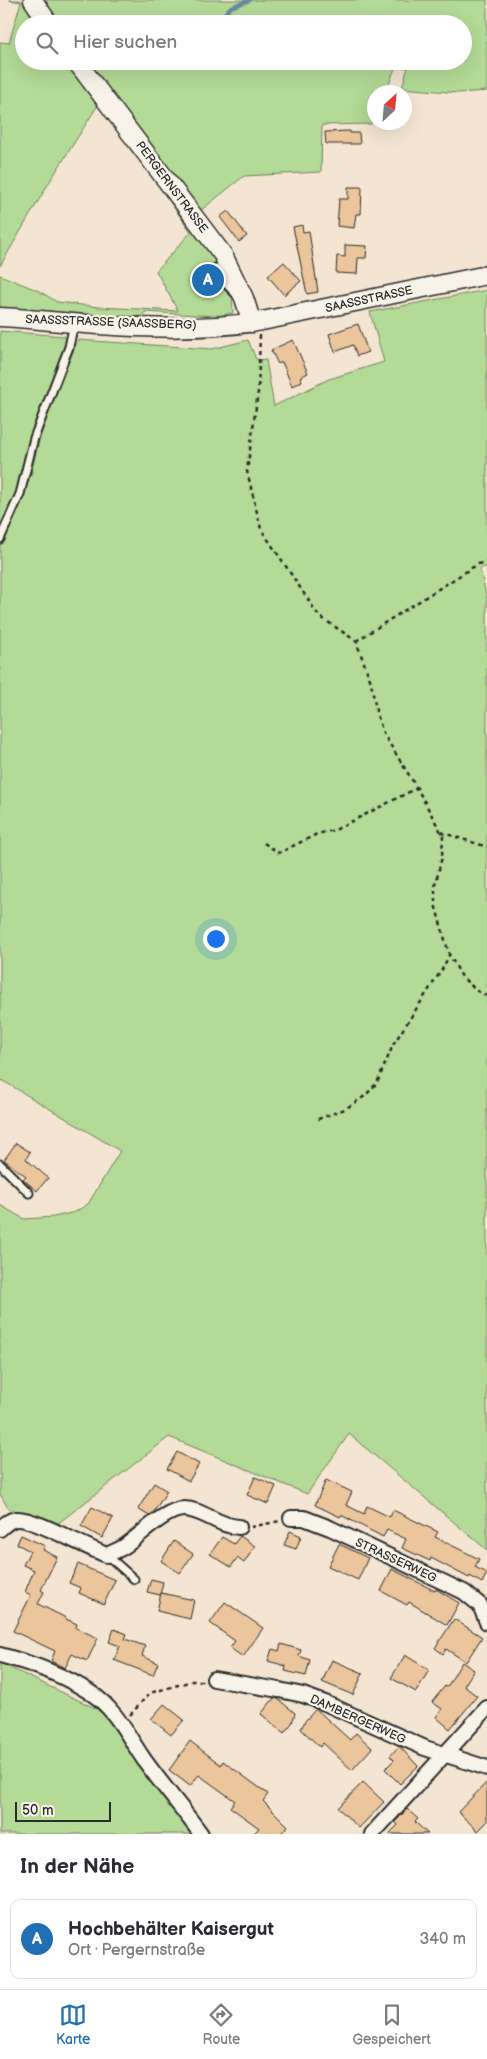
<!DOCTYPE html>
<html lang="de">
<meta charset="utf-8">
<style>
:root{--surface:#fff;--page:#f7f7f7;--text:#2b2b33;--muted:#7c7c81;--line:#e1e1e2;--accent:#1f6fb2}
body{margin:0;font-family:"Balsamiq Sans",sans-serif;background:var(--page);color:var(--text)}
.compass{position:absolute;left:367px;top:85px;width:45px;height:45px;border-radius:50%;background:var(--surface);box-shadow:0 5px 20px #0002;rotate:26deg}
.scale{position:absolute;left:15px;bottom:12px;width:96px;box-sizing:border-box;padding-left:5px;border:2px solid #2b2b2b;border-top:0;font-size:14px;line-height:18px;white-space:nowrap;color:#2b2b2b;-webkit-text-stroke:4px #f7f3e8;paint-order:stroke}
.you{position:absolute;left:215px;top:938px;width:18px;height:18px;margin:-12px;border:4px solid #fff;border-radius:50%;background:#1a73e8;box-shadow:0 0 0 8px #1a73e833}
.badge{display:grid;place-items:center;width:32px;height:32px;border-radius:50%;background:var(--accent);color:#fff;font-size:16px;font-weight:700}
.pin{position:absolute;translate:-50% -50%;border:2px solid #fff;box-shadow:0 1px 5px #0006}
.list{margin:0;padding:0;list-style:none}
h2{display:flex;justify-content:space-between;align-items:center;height:65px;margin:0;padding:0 20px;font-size:21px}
h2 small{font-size:16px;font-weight:400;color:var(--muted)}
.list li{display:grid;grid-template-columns:32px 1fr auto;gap:15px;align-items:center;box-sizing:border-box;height:80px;margin:0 10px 10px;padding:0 10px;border:1px solid var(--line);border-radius:10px}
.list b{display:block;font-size:19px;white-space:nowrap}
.list p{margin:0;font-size:16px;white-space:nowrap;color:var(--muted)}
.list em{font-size:16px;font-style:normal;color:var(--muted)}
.icon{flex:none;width:28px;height:28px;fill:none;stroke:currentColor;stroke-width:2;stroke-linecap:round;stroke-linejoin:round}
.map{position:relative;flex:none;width:487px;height:1834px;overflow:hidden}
.search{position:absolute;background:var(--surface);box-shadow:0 5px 20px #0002;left:15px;right:15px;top:15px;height:55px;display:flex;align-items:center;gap:12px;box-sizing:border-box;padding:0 18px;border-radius:28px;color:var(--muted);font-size:19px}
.sheet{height:155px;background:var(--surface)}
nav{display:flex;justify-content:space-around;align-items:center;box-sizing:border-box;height:70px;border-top:1px solid var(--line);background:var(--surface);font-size:14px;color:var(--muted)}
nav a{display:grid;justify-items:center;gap:2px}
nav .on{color:var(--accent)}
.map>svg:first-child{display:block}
.green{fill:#b3da96;stroke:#6f8260}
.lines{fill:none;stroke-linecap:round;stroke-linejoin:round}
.stream{stroke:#658c9f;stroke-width:4}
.building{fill:#ebc59b;stroke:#2b2b2b}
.service-casing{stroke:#2b2b2b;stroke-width:11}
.minor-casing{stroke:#2b2b2b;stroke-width:18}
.tertiary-casing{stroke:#2b2b2b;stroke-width:21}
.path{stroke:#2b2b2b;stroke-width:2.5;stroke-dasharray:4 4;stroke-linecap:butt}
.service{stroke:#f7f3e8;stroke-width:7}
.minor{stroke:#f7f3e8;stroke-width:14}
.tertiary{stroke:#f7f3e8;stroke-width:18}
.labels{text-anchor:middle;stroke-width:4.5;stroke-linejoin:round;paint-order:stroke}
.street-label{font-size:12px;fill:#2b2b2b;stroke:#f7f3e8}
</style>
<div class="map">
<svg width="487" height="1834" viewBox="0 0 487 1834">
<rect width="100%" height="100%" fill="#f3e5d1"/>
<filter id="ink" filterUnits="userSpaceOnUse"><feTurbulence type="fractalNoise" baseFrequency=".02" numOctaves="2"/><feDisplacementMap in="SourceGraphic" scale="10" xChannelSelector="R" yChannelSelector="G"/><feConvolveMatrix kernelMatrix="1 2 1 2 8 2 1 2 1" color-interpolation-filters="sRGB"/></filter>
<g filter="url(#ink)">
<g class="green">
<path d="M9,0H20L41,24H24V61H70L203,238L235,289L232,295L233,313L215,316L145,312L142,316L121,318L0,310V275L39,291L57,302L99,307L178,311L156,271L191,232L154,179L98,105L50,181L0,266V42L9,43L21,2Z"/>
<path d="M43,0H487V91L459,93L402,88L408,67L395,68L386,92H374V118L371,124L322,125L321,172L244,176L200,211L88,61H463V24H60Z"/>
<path d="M487,290V566L480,569L487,599V1550L349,1434L307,1494L169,1437L56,1525L8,1508L0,1494V1205L24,1219L54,1217L75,1212L88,1204L120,1151L0,1079V331L64,336L67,342L29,440L21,477L31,475C40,427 59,384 78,340L212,349L248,340L256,359L266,360L274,406L329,379L384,362L370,312Z"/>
<path d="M0,1663L97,1709L114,1722L194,1834H0Z"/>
</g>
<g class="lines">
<path class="stream" d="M214,24L231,7L250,0"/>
</g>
<g class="building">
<path d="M350,131V133H359L360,144H326L325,132Z"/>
<path d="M348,187H362L361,214H356L354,228L337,226L339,199H348Z"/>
<path d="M228,211L247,236L239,242L220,217Z"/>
<path d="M302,225L303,232L309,231L318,292L307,294L293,227Z"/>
<path d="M345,245L367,246L366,258H358L357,274L336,273L337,256L345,257Z"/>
<path d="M284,262L301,281L284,295L268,276Z"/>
<path d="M211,270L218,281L204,290L197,279Z"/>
<path d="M358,324L368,352L357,356L353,345L335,352L329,334Z"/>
<path d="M293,340L308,373L300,377L302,381L292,386L282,362L278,364L271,350Z"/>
<path d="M16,1143L30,1152L26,1159L48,1178L37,1191L23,1179L26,1176L4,1160Z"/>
<path d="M177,1452L199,1464L189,1481L167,1469Z"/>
<path d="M255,1477L276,1486L268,1504L247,1495Z"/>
<path d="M326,1480L352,1492L346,1505L364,1514L367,1506L390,1517L393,1510L438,1532L435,1537L479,1559L475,1567L487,1573L482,1583L470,1576L469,1578L431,1558L430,1561L402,1548L406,1539L387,1530L383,1537L341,1515L340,1517L315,1505Z"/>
<path d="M154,1483L167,1491L153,1513L149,1516L138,1509Z"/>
<path d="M92,1507L113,1518L102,1538L81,1526Z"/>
<path d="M290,1531L301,1536L296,1549L284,1545Z"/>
<path d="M21,1535L45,1546L43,1550L57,1557L41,1590L44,1592L38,1604L66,1618V1619L77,1624L76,1628L98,1638L87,1661L72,1654L65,1668L51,1661L55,1651L13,1631L31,1595L25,1592L34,1570L23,1565L30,1551L17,1544Z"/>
<path d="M240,1536L255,1546L244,1563L237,1558L231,1567L210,1554L222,1537L234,1544Z"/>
<path d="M174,1541L193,1554L180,1573L161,1561Z"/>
<path d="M339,1544L368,1558L358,1580L328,1566Z"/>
<path d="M78,1564L115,1580L104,1604L79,1593L81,1588L69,1583Z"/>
<path d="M392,1569L435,1591L436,1589L459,1603L447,1625L409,1602L407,1605L381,1591Z"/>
<path d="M151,1579L163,1582L160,1595L147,1592Z"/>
<path d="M161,1593L194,1600L190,1619L157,1611Z"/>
<path d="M225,1602L263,1628L243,1657L230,1648L235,1641L210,1623Z"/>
<path d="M454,1619L482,1637L466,1662L446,1649L443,1654L435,1648Z"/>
<path d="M114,1629L127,1634L125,1639L145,1646L142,1656L158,1663L153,1675L114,1660L120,1646L109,1642Z"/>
<path d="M281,1644L301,1650L299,1656L310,1660L306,1676L285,1671L286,1666L268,1661L272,1649L279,1651Z"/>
<path d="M405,1655L429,1670L416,1692L391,1678Z"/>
<path d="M332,1660L363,1673L353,1695L322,1682Z"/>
<path d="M462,1662L474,1670L464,1686L477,1696L450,1729L436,1717L442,1709L432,1702L445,1686L447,1687Z"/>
<path d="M274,1698L278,1699L295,1713L292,1723L284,1733L261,1714Z"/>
<path d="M164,1704L184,1720L171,1735L151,1719Z"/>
<path d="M316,1709L350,1740L356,1733L372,1748L352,1770L323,1743L320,1747L301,1729L305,1721Z"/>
<path d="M190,1741L221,1765L223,1761L268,1794L263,1801L288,1826L280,1834H253L259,1828L230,1807L235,1801L199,1775L190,1786L169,1770Z"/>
<path d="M399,1746L418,1766L400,1784L385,1769L394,1760L390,1756Z"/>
<path d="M363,1782L384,1802L359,1828L338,1808Z"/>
<path d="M487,1782V1822L478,1831L458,1812Z"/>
<path d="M407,1809L418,1819L415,1822L428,1834H389L398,1825L395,1822Z"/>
</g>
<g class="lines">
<g class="service-casing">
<g id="service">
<path d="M216,268L228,286L235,293"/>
<path d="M0,539L20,494L34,438L69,347L74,323"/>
<path d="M0,1164L29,1193"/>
<path d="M107,1555L134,1579"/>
</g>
</g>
<g class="minor-casing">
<g id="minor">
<path d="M291,1518H304L330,1528L464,1592L480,1605L487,1622"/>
<path d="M0,1529C5,1524 9,1520 16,1519C33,1517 86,1548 107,1555C113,1552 119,1550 125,1546C140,1536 165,1509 184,1509C202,1509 218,1526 239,1527"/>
<path d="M0,1655C31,1663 64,1675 91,1693C117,1710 128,1737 145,1761C163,1786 183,1809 201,1834"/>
<path d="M214,1679L279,1690L303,1695L325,1703L425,1748L487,1768"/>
<path d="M372,1834L487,1708"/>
</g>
</g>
<g class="tertiary-casing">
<g id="tertiary">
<path d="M33,0L49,24"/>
<path d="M76,61L223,255L244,298L252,323"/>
<path d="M0,317C24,318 48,321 72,323C134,328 200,331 262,321L487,275"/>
</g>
</g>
<g class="path">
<path d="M260,335L258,392L247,471L261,529L319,616L356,641L371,682L376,711L383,733L417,788L443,836L442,857L435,886V904L449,954L462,977L477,991L487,996"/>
<path d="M356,641L478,564L487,562"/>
<path d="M441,832L487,847"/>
<path d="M264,843L279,853L317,834L335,830L417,788"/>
<path d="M318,1119L345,1109L365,1096L377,1083L394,1043L443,968L449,955"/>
<path d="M251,1527L280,1521"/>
<path d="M130,1715L150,1693L192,1681H203"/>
</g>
<use href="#service" class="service"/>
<use href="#minor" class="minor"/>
<use href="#tertiary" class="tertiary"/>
</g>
</g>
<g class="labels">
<g class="street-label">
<text transform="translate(172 187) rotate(53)" y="4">PERGERNSTRASSE</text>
<text transform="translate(369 299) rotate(-12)" y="4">SAASSSTRASSE</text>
<text transform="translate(111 322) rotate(2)" y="4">SAASSSTRASSE (SAASSBERG)</text>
<text transform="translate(396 1560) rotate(25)" y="4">STRASSERWEG</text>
<text transform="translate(358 1719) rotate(24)" y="4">DAMBERGERWEG</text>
</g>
</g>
</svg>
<svg class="compass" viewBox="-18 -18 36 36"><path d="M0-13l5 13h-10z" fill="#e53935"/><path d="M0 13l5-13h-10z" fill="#7c7c81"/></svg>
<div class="scale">50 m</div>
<div class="you"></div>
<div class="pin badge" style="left:208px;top:280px">A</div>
<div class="search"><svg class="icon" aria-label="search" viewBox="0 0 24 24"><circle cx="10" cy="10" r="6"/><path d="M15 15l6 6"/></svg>Hier suchen</div>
</div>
<section class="sheet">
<h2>In der Nähe<small></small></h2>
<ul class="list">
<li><span class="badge">A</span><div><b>Hochbehälter Kaisergut</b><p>Ort · Pergernstraße</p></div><em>340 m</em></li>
</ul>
</section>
<nav>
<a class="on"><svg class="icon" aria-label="map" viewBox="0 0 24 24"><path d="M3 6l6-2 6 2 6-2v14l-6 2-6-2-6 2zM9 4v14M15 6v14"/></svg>Karte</a>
<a><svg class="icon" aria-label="directions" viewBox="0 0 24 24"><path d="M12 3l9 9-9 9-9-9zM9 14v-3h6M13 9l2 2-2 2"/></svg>Route</a>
<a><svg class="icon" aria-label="saved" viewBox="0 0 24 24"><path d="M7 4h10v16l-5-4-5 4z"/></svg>Gespeichert</a>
</nav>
